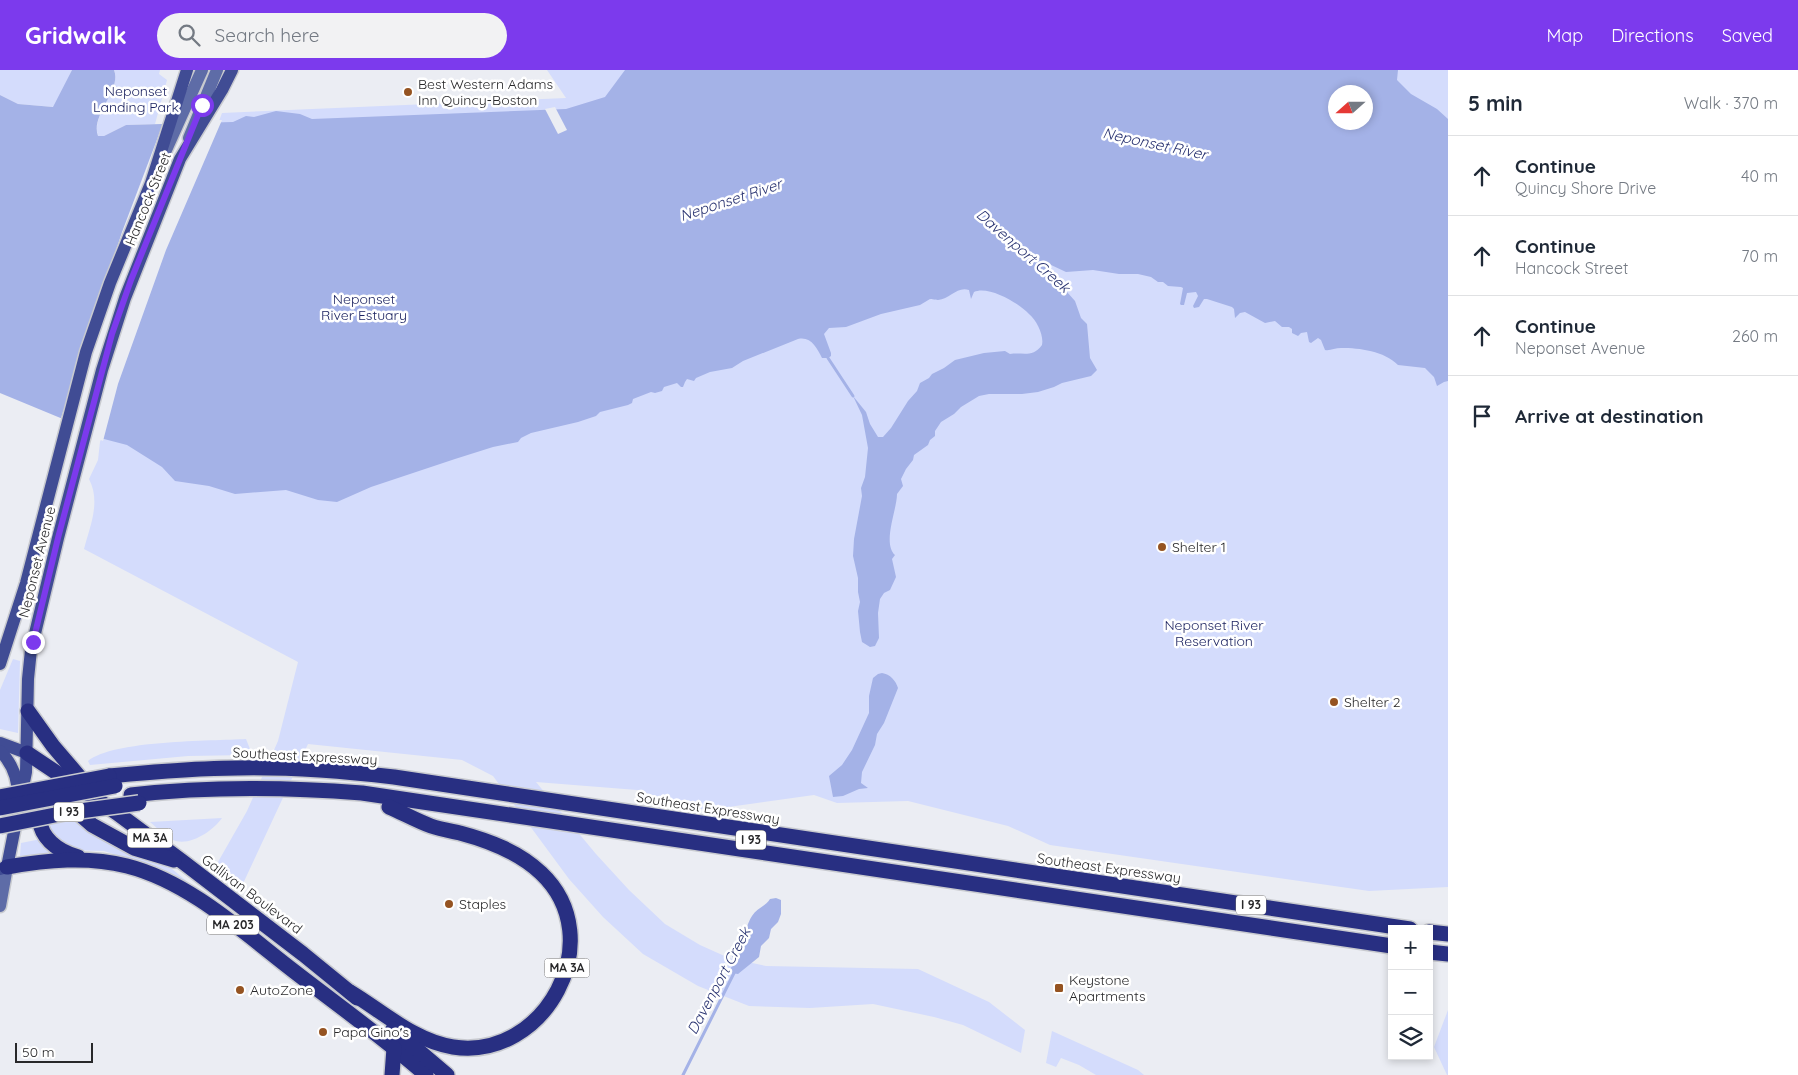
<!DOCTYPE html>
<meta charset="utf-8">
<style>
:root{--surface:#fff;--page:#f2f2f3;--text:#1f2937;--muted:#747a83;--line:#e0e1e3;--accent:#7c3aed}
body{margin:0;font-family:Quicksand,sans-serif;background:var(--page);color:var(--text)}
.controls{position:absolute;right:15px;bottom:15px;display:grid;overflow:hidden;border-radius:0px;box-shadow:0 2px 8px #0003}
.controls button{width:45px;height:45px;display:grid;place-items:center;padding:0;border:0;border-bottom:1px solid var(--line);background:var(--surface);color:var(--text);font:25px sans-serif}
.compass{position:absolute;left:1328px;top:15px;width:45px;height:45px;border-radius:50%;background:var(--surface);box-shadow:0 2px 8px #0003;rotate:249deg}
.scale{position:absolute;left:15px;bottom:12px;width:78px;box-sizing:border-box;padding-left:5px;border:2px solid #28282a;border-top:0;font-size:14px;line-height:18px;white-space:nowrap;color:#28282a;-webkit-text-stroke:4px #fff;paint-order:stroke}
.stop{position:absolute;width:15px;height:15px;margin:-11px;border:4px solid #7c3aed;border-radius:50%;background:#fff}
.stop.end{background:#7c3aed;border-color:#fff;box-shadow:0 1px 5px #0008}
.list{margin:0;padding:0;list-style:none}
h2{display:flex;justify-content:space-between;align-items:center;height:65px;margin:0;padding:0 20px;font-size:21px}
h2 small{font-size:16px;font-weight:400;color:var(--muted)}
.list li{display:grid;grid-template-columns:32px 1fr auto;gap:15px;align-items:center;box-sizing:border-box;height:80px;padding:0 20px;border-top:1px solid var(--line)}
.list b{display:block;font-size:19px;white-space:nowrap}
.list p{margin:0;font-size:16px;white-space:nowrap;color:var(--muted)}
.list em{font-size:16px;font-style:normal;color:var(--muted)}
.icon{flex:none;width:28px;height:28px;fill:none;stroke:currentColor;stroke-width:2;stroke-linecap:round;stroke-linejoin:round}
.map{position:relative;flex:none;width:1448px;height:1005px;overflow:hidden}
header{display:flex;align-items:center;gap:30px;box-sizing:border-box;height:70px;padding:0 25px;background:var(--accent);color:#fff}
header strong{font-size:24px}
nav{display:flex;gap:28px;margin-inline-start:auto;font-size:18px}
.search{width:350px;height:45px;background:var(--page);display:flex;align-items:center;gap:12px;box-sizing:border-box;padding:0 18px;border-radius:28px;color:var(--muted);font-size:19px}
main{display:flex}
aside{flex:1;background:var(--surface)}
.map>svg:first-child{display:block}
.green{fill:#d4dcfc;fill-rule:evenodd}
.water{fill:#a4b2e7;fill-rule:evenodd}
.pier{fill:#ebedf3}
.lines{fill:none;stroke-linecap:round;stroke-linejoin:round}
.stream{stroke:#a4b2e7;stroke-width:3}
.secondary-casing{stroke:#c8cacf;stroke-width:15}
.primary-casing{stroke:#c8cacf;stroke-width:15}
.highway-casing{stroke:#c8cacf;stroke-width:18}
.secondary{stroke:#5e6ca7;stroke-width:12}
.primary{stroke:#404c94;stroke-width:12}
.highway{stroke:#282f82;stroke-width:15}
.highway-bridge-casing{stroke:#c8cacf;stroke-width:18;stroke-linecap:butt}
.highway-bridge{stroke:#282f82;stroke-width:15}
.route{stroke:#7c3aed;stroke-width:6}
.poi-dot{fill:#955321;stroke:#fff;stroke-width:2}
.labels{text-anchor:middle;stroke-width:5;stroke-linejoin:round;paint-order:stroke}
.shield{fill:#fff;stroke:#68686a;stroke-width:1}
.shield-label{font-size:12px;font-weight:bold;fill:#28282a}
.poi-label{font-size:14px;fill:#28282a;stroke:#fff;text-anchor:start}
.park-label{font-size:14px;fill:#1d2461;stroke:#fff}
.street-label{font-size:14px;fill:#28282a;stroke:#fff}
.water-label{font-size:15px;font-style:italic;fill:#2a3472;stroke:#fff}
</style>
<header>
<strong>Gridwalk</strong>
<div class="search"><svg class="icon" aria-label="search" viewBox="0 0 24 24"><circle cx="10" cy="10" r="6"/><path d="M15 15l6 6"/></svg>Search here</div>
<nav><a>Map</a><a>Directions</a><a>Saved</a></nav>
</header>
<main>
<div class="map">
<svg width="1448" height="1005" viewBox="0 0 1448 1005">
<rect width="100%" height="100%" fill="#ebedf3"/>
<g class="green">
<path d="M0,0H72L54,37L18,34L0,25Z"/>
<path d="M114,0H160L159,4L167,10L155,54L126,55L104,66H98C91,44 122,20 114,0Z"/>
<path d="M547,0H1448V817L1369,821L1050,775L1008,756L908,731L837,733L814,725L707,740L689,737L637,720L536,712L596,784L629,820L665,854L700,875L729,888L766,896L918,899L989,932L1025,960L1021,983L963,955L934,947L873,934L810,938L749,936L698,916L643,884L603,847L569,809L493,706L462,690L308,674L240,820L214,799L247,741L278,671L298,592L84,479C90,456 101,432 89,409L98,390L100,372L222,43L566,28ZM1336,22H1366V52H1336Z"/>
<path d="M13,589L20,591L18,663L0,659V620Z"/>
<path d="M246,669L250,679L248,685L188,686L90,695L88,691C114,670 210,671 246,669Z"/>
<path d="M67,739L166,794L189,813L145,794L104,781L68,780L52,767L45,743Z"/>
<path d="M222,748C213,761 189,777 173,770C165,766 157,758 150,752Z"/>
<path d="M41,769L58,783L20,786L21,773Z"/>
<path d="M1448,940V1005H1447L1434,977Z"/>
<path d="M1052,961L1138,1000L1144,1005H1096L1079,995L1061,988L1056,997L1046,993Z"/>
</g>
<g class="water">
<path d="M72,0H114C122,20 90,45 98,66H104L126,55L233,52L246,46L254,47L276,41L300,44L312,49L566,39L605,27L625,0H1398L1397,10L1411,24L1437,39L1448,49V311L1444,312L1437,316L1434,307L1425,298L1398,295C1384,281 1360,278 1341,278C1335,278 1330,281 1325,280L1321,270L1318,268L1311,273L1309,272L1307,262L1301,263L1298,266L1292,263V259L1289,257H1282L1275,251L1265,253L1245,242L1240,243L1235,248L1234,239L1232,237L1207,229H1204L1199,237L1194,238L1193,236L1198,226L1196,222L1187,223L1184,235H1181L1180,234L1183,218L1181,217L1168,216L1163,212H1158L1151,207L1138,204H1119L1093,200L1066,202L1049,194L1048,198L1063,212L1067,222L1075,231L1081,248L1087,254L1090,288L1097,300L1091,306L1062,313L1054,317L1038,322L1022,324H989L979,326L961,337L954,344L941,352L935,361V366L930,370L928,375L914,385L913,390L906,399L901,409L903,416L897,424C897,440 882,473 895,485L892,489L896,507L890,520L884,523L880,529L878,543L879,568L875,576L870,577L862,572L860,562L858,541L860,532L858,522V508L853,486L854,469L862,426L861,418L865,407L868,378L862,345L853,326L866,342L870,354L878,367H883L891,358L908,331L917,321L920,313L929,308L932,304L944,298L955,290L984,283L1005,281L1010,284C1023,282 1033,288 1042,275C1044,265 1037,251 1029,244C1019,233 988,215 974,222L971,229L969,220C957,216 950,229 938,230C938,230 930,229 930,229L920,235L881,244L846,257L829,258L824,264L831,283V286L828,288H822C817,278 811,266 798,269L743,291L732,298L710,302L696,308L694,311L687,309L685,312L683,317H681L677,313L664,317L662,321L655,323L651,322L633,329L632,333L628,335L600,342L596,346L578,352L531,363L521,368L518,372L493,377L455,389L371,417L337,432L318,430L286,420L235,424L209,416L175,411L162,397L127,375L104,369L75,354L0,323V25L18,34L53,37ZM1336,22H1366V52H1336Z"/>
<path d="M882,603C890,604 896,611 898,618L884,653L877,664L875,675L862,702L861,713L868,718L859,719L843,726L833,727L829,706L842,695L852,680L869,643V626L873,608L878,604Z"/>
<path d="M776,828L781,830V844L778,852L771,859L769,868L761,876L759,887L738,904L731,903L729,900L734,894L732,885C747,873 743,860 752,846C757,838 766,836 770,829Z"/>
</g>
<g class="pier">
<path d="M555,37L567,60L558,64L545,39Z"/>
<path d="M222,50L166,180L118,314L103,371L60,351L122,162L164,51Z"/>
</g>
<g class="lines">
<g class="stream">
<path d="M828,288L853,326"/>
<path d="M683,1005L735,901"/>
</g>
<g class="secondary-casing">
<g id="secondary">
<path d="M189,68L217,0"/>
<path d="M166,80L202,0"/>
<path d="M0,836L7,797"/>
</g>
</g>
<g class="primary-casing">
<g id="primary">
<path d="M0,594L26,513L86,282L110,213L151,113L187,0"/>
<path d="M0,673L27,683"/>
<path d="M0,681C12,693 18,709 18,726"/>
<path d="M0,799L7,797L26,702L28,609L31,580L58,468L102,300L125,228L180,89L222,20L232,0"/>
</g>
</g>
<g class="highway-casing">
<g id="highway">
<path d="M28,641L53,676L88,717"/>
<path d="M27,683L117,743L183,792L303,884L357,928"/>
<path d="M109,706C152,702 195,698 238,698C290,697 342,701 394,707L1410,859"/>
<path d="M131,725C208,716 285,717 362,723L1392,876"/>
<path d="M78,787C58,781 42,770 39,749L44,741L48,738L57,735H66L75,740L92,755L134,778L174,790"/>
<path d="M7,797C47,790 87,786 127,796C190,812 244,863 295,902C339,936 384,968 426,1005"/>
<path d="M1429,862L1448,864"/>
<path d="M1429,882L1448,884"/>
<path d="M350,922C382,941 414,971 453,977C545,991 611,869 541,803C519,782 490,771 460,763C451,761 440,759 431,756C417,751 403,743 389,737"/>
<path d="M393,959L447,1005"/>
<path d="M392,1005L394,978"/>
</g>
</g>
<use href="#secondary" class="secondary"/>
<use href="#primary" class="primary"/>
<use href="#highway" class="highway"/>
<g class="highway-bridge-casing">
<g id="highway-bridge">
<path d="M0,727L109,706"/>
<path d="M0,738L115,716"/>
<path d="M0,756L65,743L139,733"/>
</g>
</g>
<use href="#highway-bridge" class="highway-bridge"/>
</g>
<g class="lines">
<path class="route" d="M33,572L58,468L112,264L131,210L202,35"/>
</g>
<g class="poi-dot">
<circle cx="408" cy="22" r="5"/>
<circle cx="1162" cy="477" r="5"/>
<circle cx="1334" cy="632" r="5"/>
<circle cx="449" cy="834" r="5"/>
<rect x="1054" y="913" width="10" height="10" rx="2.5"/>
<circle cx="240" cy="920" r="5"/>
<circle cx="323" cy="962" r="5"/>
</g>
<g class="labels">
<g class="shield">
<rect x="54" y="732.5" width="30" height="19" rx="4"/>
<rect x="127.5" y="758.5" width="45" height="19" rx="4"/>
<rect x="736" y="760.5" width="30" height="19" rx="4"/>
<rect x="1236" y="825.5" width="30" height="19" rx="4"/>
<rect x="207" y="845.5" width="52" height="19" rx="4"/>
<rect x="544.5" y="888.5" width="45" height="19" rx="4"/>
</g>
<g class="shield-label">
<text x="69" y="746">I 93</text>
<text x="150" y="772">MA 3A</text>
<text x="751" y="774">I 93</text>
<text x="1251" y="839">I 93</text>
<text x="233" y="859">MA 203</text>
<text x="567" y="902">MA 3A</text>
</g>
<g class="poi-label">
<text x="418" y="19">Best Western Adams<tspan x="418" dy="16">Inn Quincy-Boston</tspan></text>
<text x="1172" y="482">Shelter 1</text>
<text x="1344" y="637">Shelter 2</text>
<text x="459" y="839">Staples</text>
<text x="1069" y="915">Keystone<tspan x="1069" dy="16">Apartments</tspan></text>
<text x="250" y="925">AutoZone</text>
<text x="333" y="967">Papa Gino's</text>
</g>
<g class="park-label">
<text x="136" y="26">Neponset<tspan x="136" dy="16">Landing Park</tspan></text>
<text x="364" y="234">Neponset<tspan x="364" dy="16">River Estuary</tspan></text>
<text x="1214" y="560">Neponset River<tspan x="1214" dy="16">Reservation</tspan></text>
</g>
<g class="street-label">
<text transform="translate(148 129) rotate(-68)" y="5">Hancock Street</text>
<text transform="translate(37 492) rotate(-76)" y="5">Neponset Avenue</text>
<text transform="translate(305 686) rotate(3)" y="5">Southeast Expressway</text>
<text transform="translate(708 738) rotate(9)" y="5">Southeast Expressway</text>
<text transform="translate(1109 798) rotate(8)" y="5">Southeast Expressway</text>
<text transform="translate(252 824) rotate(37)" y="5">Gallivan Boulevard</text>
</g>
<g class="water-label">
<text transform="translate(1155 74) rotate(12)" y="5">Neponset River</text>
<text transform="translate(731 130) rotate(-18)" y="5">Neponset River</text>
<text transform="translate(1023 181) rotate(41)" y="5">Davenport Creek</text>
<text transform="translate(719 911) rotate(-62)" y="5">Davenport Creek</text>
</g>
</g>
</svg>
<div class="controls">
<button>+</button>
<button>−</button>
<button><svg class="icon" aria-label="layers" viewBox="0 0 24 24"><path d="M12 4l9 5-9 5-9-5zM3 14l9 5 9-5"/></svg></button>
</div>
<svg class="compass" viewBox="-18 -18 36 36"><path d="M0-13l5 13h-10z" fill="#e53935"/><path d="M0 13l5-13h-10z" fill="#747a83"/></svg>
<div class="scale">50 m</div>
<div class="stop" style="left:202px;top:35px"></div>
<div class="stop end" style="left:33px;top:572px"></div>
</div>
<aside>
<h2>5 min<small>Walk · 370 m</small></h2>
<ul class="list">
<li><svg class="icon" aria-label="ahead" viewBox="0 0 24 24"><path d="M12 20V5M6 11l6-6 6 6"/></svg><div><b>Continue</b><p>Quincy Shore Drive</p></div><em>40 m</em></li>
<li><svg class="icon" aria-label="ahead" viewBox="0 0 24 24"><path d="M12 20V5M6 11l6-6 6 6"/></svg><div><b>Continue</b><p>Hancock Street</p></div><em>70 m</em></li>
<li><svg class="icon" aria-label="ahead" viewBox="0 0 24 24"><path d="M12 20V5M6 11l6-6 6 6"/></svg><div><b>Continue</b><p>Neponset Avenue</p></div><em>260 m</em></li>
<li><svg class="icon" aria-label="arrive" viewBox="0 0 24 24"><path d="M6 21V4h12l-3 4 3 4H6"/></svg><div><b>Arrive at destination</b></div></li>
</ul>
</aside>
</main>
